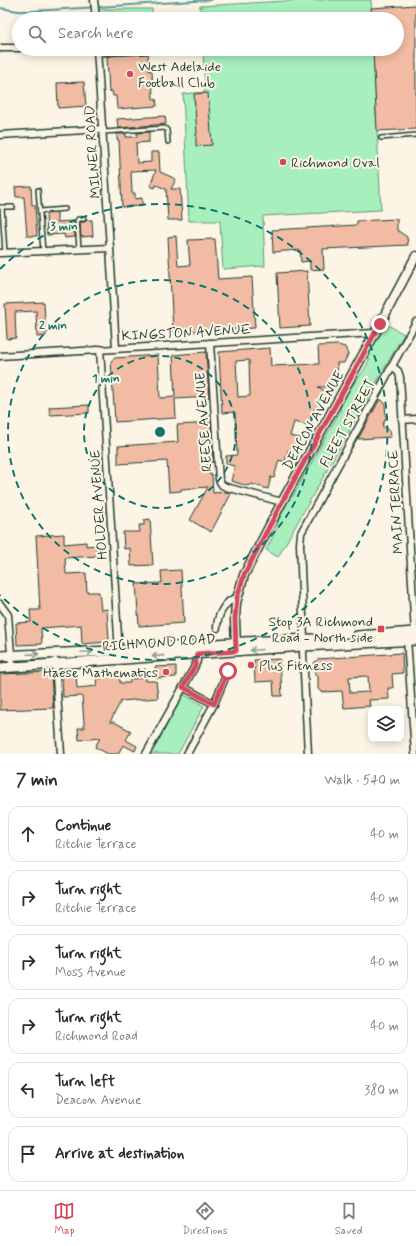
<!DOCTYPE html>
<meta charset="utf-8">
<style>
:root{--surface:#fff;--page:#f7f7f7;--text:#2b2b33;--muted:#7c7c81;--line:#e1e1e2;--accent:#d1495b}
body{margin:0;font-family:Mynerve,sans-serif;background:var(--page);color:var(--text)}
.controls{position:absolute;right:12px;bottom:12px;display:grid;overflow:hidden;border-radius:8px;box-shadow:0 2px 10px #0003}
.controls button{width:36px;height:36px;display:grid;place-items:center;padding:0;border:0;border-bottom:1px solid var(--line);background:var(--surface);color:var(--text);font:20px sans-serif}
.stop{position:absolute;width:12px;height:12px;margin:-9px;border:3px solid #d1495b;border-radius:50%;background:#fff}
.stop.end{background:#d1495b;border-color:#fff;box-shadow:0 1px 4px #0008}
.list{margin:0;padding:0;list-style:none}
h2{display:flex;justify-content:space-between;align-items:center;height:52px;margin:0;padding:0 16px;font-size:17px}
h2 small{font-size:13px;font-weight:400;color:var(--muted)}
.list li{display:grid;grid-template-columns:26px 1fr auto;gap:12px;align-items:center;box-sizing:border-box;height:56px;margin:0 8px 8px;padding:0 8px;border:1px solid var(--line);border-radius:12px}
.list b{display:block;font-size:15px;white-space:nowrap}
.list p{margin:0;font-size:13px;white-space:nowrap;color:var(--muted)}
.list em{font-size:13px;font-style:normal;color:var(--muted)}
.icon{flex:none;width:22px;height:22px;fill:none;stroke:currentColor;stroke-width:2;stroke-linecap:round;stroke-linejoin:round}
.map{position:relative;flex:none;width:416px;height:754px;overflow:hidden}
.search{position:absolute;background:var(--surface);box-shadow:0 2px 10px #0003;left:12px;right:12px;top:12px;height:44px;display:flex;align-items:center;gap:10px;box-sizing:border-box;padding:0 14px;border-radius:22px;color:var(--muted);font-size:15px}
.sheet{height:436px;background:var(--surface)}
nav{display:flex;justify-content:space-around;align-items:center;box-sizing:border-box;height:56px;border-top:1px solid var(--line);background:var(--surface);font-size:11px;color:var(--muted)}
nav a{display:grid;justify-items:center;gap:2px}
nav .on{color:var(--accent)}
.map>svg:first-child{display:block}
.green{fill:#a7efbd;stroke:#639678}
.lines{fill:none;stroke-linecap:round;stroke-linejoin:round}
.stream{stroke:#5f9aa1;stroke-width:2}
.building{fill:#f1bca3;stroke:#1f3d34;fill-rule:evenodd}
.service-casing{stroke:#1f3d34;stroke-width:6}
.minor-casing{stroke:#1f3d34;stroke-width:9}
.tertiary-casing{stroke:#1f3d34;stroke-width:11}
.secondary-casing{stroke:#1f3d34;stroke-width:12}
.service{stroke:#fcf5e5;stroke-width:3}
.minor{stroke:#fcf5e5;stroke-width:6}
.tertiary{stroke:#fcf5e5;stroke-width:8}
.secondary{stroke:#fcf5e5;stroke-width:9}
.oneway{stroke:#8e998c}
.route{stroke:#d1495b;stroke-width:5}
.ring{fill:none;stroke:#0f766e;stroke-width:2;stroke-dasharray:7 5}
.poi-dot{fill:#d1495b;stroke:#fcf5e5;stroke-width:1.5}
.labels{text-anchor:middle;stroke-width:4;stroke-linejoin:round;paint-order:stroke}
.poi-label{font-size:14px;fill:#1f3d34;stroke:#fcf5e5;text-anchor:start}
.street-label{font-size:14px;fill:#1f3d34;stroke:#fcf5e5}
.centre{fill:#0f766e;stroke:#fcf5e5;stroke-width:2}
.ring-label{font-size:12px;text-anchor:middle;font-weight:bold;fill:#0f766e;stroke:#fcf5e5;stroke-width:4;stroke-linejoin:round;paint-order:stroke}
</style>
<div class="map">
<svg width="416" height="754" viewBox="0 0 416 754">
<rect width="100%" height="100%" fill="#fcf5e5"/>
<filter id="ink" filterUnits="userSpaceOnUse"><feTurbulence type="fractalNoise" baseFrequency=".025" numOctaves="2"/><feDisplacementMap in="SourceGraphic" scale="8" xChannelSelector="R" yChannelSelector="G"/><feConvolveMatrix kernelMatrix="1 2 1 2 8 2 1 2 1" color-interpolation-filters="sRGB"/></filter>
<g filter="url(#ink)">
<g class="green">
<path d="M303,0H371L372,19H201L200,6Z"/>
<path d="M95,9H152V19H96Z"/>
<path d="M203,49H373L381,210L263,216L265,266L223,269L220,221H189L183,94L205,92Z"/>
<path d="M386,324L404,334L278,557L266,550L278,526V521L289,498L293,496L340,411C341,390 371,372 370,352Z"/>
<path d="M183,694L204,706L178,754H150L157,744Z"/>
</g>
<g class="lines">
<path class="stream" d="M0,8L18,11H33L211,0"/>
</g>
<g class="building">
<path d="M416,5V129L377,131L373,49H397V19H372L371,8Z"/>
<path d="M148,54L149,71L152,70L153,99H156L157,106L117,109L116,96H113L112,91L109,92L107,56Z"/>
<path d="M84,82L86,106L58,108L57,83Z"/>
<path d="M208,93L212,145L196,146V134H197L194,94Z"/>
<path d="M165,116L166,124L118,128L117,119Z"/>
<path d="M149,132V142L136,143L137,163L151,162V152H159L160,172L176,179L171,189H180L182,220H168L166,189L156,185L155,188L150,186L156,170L131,171L132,193H135V199L142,198V206L122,207L119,140H117V134H126V137H137V133Z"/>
<path d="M31,186L32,205H35L37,236H27L24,197H16L15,187Z"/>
<path d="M57,213V222L74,221L75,237L65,238L64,234L47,235L46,214Z"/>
<path d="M397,219V230L407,237L408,245L323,249L324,269L310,270V261L301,262L300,250L273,252L272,230L357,225V221Z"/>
<path d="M87,220H92L93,236L81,237L80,222H85Z"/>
<path d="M176,236L178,266L190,265L188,240L215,239L218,279L252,277L255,328L173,332L168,237Z"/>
<path d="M307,271L310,326L280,328L277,273Z"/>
<path d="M44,302L46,336L37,337L36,311L15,312L16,338L7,339L5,304Z"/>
<path d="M338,345L345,347L348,354L344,363H337L338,378L333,387H318L329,393L321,407L315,408L310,426L294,422L290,436L300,438L296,452L288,450L285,462L279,460L274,478L271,477L268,489L251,484L248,486L231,481L235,466L226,464V456L237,455L235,412L222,413L219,352L270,348L271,366L319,364L318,346ZM249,360L250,396L238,397L236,361Z"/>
<path d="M206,352L209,397L175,399L176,418L115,422L111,361L115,358L158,355L160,398L175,397L173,355Z"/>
<path d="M380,399L385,403L386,418L382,426L390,430L391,437L358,439Z"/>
<path d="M89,405V413L50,415L49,407Z"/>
<path d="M211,423L213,462L209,463L210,475H212L213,493L226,492L231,494L211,532L190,520L208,487L181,489V491L169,492L167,461L118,464V446L178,442L177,425Z"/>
<path d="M150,519L153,565L131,566L130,548L124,549L123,532H140L139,525H144V520Z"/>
<path d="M64,534V544L86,542V546L96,545L97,556L65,558L66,574L86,573L87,592H99L101,610L107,609L109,640H106L107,642L82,644L81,625L41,628L42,644L17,645L16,623L31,622L30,610H40L36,536Z"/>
<path d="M181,570L184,623L139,626L136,584L162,583L161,571Z"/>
<path d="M402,653L403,673L392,674L393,688H388L389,699L369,700L370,706L344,708L342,691L322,692L318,689V676L315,674L314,663L318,659ZM368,676L369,692L350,693L349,677Z"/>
<path d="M280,659L282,696H274L273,681L255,682L254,660Z"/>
<path d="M176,666V677L156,678L155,667Z"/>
<path d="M51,672L53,708L0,710V674Z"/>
<path d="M76,673L77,688L97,686L96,679L103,678V677L120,676V683H130V679L146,678V681H156L158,698L121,701L110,722H114L131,731L126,740L137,746L135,751L123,745L118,754H108L95,747L100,738L79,740L78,728H84V723L82,696L63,697L62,674Z"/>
</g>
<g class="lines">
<g class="service-casing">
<g id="service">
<path d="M98,54L159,50"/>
<path d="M103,132L165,128L167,130L168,142"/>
<path d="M381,138L416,135"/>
<path d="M38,190L43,251"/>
<path d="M0,207H13"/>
<path d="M2,207L5,253"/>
<path d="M40,211L65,209"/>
<path d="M79,249L77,221L78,219H84"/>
</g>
</g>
<g class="minor-casing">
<g id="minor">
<path d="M94,0L96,19"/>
<path d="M0,48H19"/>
<path d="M97,49L110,248L116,348"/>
<path d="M0,135L103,129"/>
<path d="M0,253L110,248"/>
<path d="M210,343L219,480L222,485L226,487L282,502"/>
<path d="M100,349L119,653"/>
<path d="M0,356L374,333"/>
<path d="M392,366L398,371L400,377L415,634"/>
<path d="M402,420L416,419"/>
<path d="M0,604L8,615L12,667"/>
<path d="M217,628C217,616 225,600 237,598"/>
<path d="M407,639L415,754"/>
<path d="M55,661L61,754"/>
<path d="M183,687L214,704L187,754"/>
<path d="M214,704L228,671"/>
<path d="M146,754L195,666L197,661L196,651"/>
<path d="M308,754L303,653L304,639L300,544L301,533L416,322"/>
</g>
</g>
<g class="tertiary-casing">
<path id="tertiary" d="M236,649L235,618L236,603L244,575L282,502L380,324L416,256"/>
</g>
<g class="secondary-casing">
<g id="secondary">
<path d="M357,636L416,632"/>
<path d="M0,656L132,650L244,642L312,639"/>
<path d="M0,668L303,646L416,640"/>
</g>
</g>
<use href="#service" class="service"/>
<use href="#minor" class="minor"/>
<use href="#tertiary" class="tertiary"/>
<use href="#secondary" class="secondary"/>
</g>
<defs><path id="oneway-shaft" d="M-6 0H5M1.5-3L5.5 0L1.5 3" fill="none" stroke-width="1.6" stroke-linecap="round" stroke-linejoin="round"/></defs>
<g class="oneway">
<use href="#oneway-shaft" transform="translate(256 650) rotate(175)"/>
<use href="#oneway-shaft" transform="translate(87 652) rotate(-3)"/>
<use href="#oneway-shaft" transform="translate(33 654) rotate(-2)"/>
<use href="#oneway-shaft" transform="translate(158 656) rotate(176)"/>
</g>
</g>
<g class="lines" filter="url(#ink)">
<path class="route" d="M228,671L214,704L183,687L195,666L197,654L236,651L235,618L237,598L244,575L282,502L380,324"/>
</g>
<g class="ring">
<circle cx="160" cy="432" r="76"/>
<circle cx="160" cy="432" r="152"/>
<path d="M0 269A228 228 0 1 1 0 595"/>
</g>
<g class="poi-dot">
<circle cx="130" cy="74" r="4"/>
<circle cx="283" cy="162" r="4"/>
<rect x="377" y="625" width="8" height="8" rx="2"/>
<circle cx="251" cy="665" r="4"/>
<circle cx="166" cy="672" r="4"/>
</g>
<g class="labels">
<g class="poi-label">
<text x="138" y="71">West Adelaide<tspan x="138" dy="16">Football Club</tspan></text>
<text x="291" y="167">Richmond Oval</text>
<text x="373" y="626" text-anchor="end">Stop 3A Richmond<tspan x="373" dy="16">Road - North side</tspan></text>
<text x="259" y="670">Plus Fitness</text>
<text x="158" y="677" text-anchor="end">Haese Mathematics</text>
</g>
<g class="street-label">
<text transform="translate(92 152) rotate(-94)" y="5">MILNER ROAD</text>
<text transform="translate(186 332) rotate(-3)" y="5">KINGSTON AVENUE</text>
<text transform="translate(313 420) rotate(-61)" y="5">DEACON AVENUE</text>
<text transform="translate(203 422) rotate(-94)" y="5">REESE AVENUE</text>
<text transform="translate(347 423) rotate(-61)" y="5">FLEET STREET</text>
<text transform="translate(395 502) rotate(-93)" y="5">MAIN TERRACE</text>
<text transform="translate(98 505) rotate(-94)" y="5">HOLDER AVENUE</text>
<text transform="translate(159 642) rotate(-4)" y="5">RICHMOND ROAD</text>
</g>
</g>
<circle cx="160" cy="432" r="6" class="centre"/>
<g class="ring-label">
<text x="64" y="230">3 min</text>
<text x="53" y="329">2 min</text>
<text x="106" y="382">1 min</text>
</g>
</svg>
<div class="controls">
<button><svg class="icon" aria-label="layers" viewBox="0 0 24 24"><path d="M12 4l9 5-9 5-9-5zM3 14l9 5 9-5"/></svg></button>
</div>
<div class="stop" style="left:228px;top:671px"></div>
<div class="stop end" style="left:380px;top:324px"></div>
<div class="search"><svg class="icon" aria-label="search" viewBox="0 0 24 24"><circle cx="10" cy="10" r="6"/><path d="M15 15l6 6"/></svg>Search here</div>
</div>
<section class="sheet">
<h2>7 min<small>Walk · 540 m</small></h2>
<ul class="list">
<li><svg class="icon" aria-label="ahead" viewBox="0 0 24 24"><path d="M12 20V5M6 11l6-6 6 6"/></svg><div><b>Continue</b><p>Ritchie Terrace</p></div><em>40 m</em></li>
<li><svg class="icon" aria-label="right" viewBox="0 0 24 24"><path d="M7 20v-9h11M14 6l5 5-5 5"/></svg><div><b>Turn right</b><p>Ritchie Terrace</p></div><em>40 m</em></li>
<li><svg class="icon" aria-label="right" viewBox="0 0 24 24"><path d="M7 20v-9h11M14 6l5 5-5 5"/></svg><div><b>Turn right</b><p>Moss Avenue</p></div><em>40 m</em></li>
<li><svg class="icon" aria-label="right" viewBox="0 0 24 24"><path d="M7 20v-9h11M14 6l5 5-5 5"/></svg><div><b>Turn right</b><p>Richmond Road</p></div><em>40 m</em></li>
<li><svg class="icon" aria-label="left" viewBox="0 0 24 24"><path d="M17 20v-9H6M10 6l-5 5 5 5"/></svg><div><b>Turn left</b><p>Deacon Avenue</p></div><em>380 m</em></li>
<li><svg class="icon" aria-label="arrive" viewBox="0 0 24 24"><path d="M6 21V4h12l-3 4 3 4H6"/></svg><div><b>Arrive at destination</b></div></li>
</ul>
</section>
<nav>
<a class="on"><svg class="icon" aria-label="map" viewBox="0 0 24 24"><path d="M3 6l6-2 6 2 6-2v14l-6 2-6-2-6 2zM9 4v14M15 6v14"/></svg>Map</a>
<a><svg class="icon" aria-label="directions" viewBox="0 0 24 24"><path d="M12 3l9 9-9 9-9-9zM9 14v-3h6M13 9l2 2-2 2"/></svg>Directions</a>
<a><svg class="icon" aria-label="saved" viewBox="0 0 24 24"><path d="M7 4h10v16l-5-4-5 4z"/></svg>Saved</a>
</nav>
